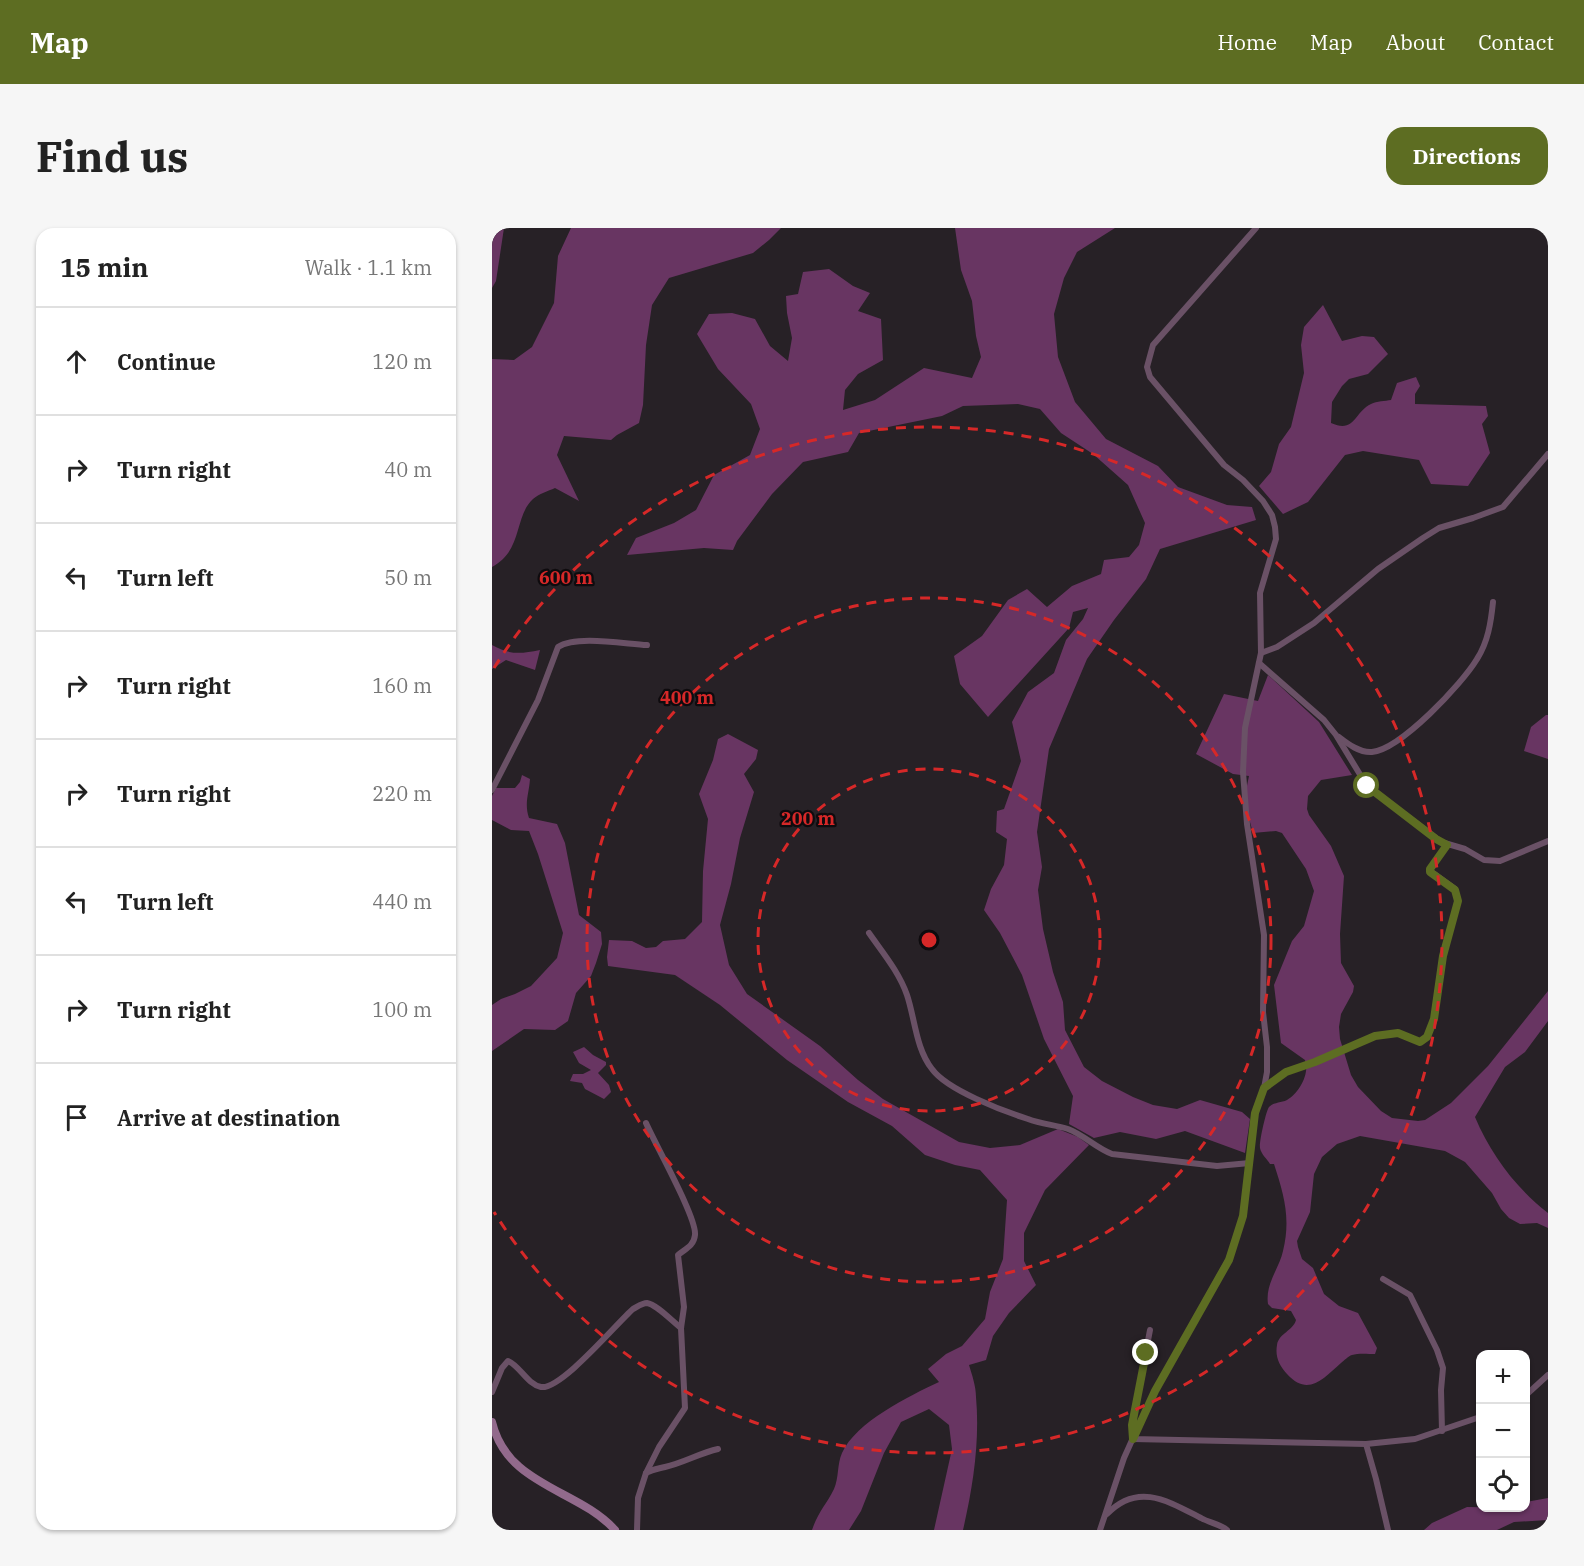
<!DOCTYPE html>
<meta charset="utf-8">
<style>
:root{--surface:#fff;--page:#f6f6f6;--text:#222;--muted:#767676;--line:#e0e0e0;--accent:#5d6d22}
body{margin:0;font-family:"IBM Plex Serif",serif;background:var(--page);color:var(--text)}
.controls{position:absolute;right:18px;bottom:18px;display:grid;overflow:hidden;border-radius:12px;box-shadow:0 2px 4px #0004}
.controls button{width:54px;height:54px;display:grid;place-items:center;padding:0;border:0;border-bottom:2px solid var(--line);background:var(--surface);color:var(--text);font:30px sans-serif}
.stop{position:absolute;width:18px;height:18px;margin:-14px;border:4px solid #5d6d22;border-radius:50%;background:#fff}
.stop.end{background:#5d6d22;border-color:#fff;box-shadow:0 2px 6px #0008}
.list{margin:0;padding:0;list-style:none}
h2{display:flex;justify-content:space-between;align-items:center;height:78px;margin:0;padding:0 24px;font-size:26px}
h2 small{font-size:20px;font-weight:400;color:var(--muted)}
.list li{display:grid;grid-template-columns:39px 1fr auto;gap:18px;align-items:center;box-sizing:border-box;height:108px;padding:0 24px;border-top:2px solid var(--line)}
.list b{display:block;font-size:22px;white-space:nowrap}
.list em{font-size:20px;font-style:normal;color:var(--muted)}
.icon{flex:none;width:33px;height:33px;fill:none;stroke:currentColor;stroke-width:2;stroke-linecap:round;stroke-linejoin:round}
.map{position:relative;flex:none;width:1056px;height:1302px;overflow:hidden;border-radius:18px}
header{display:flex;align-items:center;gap:36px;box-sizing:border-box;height:84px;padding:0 30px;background:var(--accent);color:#fff}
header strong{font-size:28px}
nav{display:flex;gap:33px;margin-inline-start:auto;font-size:21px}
.intro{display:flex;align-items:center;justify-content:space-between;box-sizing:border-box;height:144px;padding:0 36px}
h1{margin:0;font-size:42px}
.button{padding:15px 27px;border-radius:18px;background:var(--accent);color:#fff;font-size:21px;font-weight:700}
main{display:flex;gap:36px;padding:0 36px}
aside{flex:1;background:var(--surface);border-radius:18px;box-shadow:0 2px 4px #0004}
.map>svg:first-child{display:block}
.green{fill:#683562}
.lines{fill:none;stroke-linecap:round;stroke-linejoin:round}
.street{stroke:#6a5166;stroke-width:6}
.secondary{stroke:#926a8c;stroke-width:8}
.route{stroke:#5d6d22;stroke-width:8}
.ring{fill:none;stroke:#d62828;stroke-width:3;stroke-dasharray:10 8}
.centre{fill:#d62828;stroke:#0e0b0e;stroke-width:3}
.ring-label{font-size:18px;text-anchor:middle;font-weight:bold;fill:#d62828;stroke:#0e0b0e;stroke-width:4.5;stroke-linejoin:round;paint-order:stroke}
</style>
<header>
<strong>Map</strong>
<nav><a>Home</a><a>Map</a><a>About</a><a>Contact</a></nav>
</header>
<div class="intro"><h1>Find us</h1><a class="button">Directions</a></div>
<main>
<aside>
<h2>15 min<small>Walk · 1.1 km</small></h2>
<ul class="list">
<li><svg class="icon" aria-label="ahead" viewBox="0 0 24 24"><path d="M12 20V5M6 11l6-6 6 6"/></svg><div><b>Continue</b></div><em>120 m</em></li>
<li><svg class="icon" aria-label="right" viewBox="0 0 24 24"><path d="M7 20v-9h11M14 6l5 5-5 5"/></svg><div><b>Turn right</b></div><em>40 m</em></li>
<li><svg class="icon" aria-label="left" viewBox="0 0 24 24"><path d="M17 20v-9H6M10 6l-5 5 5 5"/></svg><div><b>Turn left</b></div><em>50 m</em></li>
<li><svg class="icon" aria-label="right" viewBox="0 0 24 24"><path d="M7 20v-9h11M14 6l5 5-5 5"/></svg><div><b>Turn right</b></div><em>160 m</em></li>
<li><svg class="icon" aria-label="right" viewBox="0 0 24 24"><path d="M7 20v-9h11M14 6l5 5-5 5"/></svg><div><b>Turn right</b></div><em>220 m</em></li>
<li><svg class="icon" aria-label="left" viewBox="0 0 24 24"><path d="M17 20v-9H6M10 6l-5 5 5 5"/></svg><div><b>Turn left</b></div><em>440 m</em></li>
<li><svg class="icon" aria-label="right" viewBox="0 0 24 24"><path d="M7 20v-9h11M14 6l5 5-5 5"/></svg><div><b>Turn right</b></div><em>100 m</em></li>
<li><svg class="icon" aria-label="arrive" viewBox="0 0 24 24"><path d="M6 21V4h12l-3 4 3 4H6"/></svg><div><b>Arrive at destination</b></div></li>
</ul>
</aside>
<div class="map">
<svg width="1056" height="1302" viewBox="0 0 1056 1302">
<rect width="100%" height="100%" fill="#272126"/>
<g class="green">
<path d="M0,0H12L4,53L0,60Z"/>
<path d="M79,0H289L277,12L261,25L177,50L160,77L154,117L151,177L147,195L125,207L119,212L72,208L65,227L87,273L63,260C56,263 47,266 41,271C22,288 31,323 0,339V131L22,132L40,119L62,75L66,28Z"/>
<path d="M463,0H623L585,24L572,50L562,86L566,129L583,174L614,211L666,238L686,259L735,277L760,279L764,292L668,321L654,351L622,392L595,431L557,521L545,604L550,639L546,662L551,701L561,744L571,774L573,802L592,839L610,853L641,869L661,877L685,881L708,872L750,884L758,891L753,925L693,903L664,911L628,904L602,910L577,896L581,868L552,811L530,747L508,705L492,682L499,661L512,637L515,611L504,604L505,583L512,581L529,533L520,494L536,464L562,445L574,412L591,391L596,380L581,384L577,400L496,489L468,456L462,428L490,408L516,372L535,361L555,379L580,358L609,346L612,332L637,329L647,317L653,295L636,257L601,226L569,205L548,181L526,176L471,178L450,188L367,205L356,224L311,234L280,266L245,313L241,322L212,320L135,327L144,310L182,295L204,282L222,247L258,227L268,201L259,176L226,141L205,106L217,86L240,85L263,91L278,118L296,133L300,110L295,85L294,68L306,66L311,44L337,41L361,58L378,65L366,83L389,91L391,132L366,146L353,162L351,182L383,172L432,140L480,150L489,129L484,108L480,73L469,42Z"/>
<path d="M831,77L850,113L870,108L882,109L896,126L876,146L857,151L850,158L840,174L839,195C863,206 862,184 879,176C885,173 893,173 899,172L905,155L924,149L928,158L923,166V176L994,178L996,188L990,196L998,225L976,258L939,256L927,232L871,223L853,227L816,274L791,286L767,258L779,244L787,216L799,199L812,145L809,117L812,99Z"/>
<path d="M0,417C18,427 28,426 48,422L43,442L14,432L0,441Z"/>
<path d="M776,447L827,494L860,547L829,552L816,568L815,581L817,587L839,618L852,648L848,706L849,735L862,758L861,764L849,786L847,799L848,811L859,847L866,859L889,883L900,890L926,893L933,892L959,875L996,838L1056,763V793L1033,824L1013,839L983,889C999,927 1024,960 1056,985V1000L1045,995L1028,996L1017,990L1009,981L1000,965L973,934L953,923L868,908L845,916L830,929L822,946L818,984L805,1013L806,1019L810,1031L821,1040L832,1066L847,1078L866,1085L885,1120L883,1126C876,1126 866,1125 860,1127C856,1128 852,1133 849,1135C831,1151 816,1169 795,1146C787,1137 783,1129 785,1117C787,1105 801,1103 804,1092L799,1083L780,1080L776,1076C773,1056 787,1041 791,1023C799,990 792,967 782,936H778C775,931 769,926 768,920C767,914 774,883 777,879C782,874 789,875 795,872C807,865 818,846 813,832L789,815L782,757L800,713L812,698L822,663L814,641L790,605L784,603L761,605L752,572L757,548L741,546L704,526L732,466L766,473Z"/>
<path d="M1054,487H1056V531L1032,523L1039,499Z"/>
<path d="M236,506L266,522L264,531L252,546L262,564L248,610L239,656L228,697L237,737L255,766L328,818L366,852L391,871L467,914L498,920L528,917L566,901L586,909L597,917L553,962L532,1005V1033L544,1057L517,1085L501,1108L494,1132L477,1137C480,1147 484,1158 484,1169C488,1213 481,1259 471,1302H442L460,1221L457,1197L437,1181L409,1194L392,1225L369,1283L357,1302H320C326,1284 334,1277 342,1261C347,1250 345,1236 350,1225C364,1194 417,1168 447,1154L436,1141L454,1126L470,1118L493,1091L498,1064L511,1031L515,972L488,942L463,937L433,927L400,898L356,874L295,832L228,777L183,747L116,738L115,729L117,712L140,713L154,720L164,719L171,713L193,711L210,694L211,643L216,591L207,566L221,532L226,511Z"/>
<path d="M30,547L38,551C37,566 32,575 37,590L65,596L73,615L87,687L109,704L110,716L104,735L99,748L84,765L76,793L63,802L32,801L0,823V777L9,771L23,766L39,758L65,730L71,705L46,626L37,603L19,602L0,592V568L4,560H23L28,554Z"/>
<path d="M92,819L101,827L114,834V837L106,845L117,857L119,864L112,871L93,861L90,855L78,853L81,846H91L99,842L87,835L81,824Z"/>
<path d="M1056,1270V1292L1022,1294L1005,1302H932L940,1295L975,1279L1034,1280V1274Z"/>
</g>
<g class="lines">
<g class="street">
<path d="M769,425L785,419L822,395L886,341L931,310L947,300L981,290L1011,279L1056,226"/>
<path d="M767,435L832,492L844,507L875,558L949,614L973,621L992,632L1008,633L1056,613"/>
<path d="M847,509C856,516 868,525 880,524C909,521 970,456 985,431C996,414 999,394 1001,374"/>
<path d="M0,562L46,472L66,419C84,407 133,416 155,417"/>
<path d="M377,705C391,725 407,744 415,767C423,791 424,821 440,841C455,862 511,883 536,891C549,896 563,897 576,901C592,907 604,920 620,926L725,938L758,935"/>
<path d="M772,860L794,844L823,834L883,808L906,805L928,814L935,809L942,791L951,728L966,673L963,661L938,643V641L955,617"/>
<path d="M891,1051L918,1067L945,1122L951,1140L949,1162L950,1203"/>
<path d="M658,1102L640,1197L641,1211L874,1216L923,1211L988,1189"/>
<path d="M0,1164L10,1140L16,1133C28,1138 35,1156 49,1159C69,1162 124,1096 141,1081C145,1079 150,1075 155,1075C164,1076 181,1094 189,1100"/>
<path d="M1034,1167L1056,1147"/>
<path d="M874,1216L884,1251L896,1302"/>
<path d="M154,1245C161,1241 165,1241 173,1239C191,1235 208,1225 226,1221"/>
<path d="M615,1286C646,1254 676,1273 709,1290C718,1295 728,1296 735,1302"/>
<path d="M145,1302L146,1270L154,1245L167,1219L193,1180L189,1100L192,1079L186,1027C193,1021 202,1018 203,1007C205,990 163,916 154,895"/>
<path d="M608,1302L632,1230L645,1201L663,1163L737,1031L751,988L763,885L772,860L775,844V819L771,784L772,707L755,596L751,544L753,500L769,425L768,365L784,311L783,299L780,287L771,273L751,252L732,237L658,149L655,139L661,117L764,0"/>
</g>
<path class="secondary" d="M0,1194C15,1258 86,1261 123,1302"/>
</g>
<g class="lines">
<path class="route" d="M654,1125L640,1197L641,1211L663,1163L737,1032L751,988L763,885L772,860L794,844L823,834L883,808L906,805L928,814L935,809L942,791L951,728L966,673L963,662L938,644V641L955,617L944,611L875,558"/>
</g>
<g class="ring">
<circle cx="437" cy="712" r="171"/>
<circle cx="437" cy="712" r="342"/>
<path d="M2 440A513 513 0 1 1 2 984"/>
</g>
<circle cx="437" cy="712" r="9" class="centre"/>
<g class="ring-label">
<text x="74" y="356">600 m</text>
<text x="195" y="476">400 m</text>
<text x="316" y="597">200 m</text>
</g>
</svg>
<div class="controls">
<button>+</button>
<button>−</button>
<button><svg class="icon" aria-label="locate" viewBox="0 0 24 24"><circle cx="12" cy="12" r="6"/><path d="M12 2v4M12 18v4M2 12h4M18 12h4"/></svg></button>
</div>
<div class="stop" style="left:875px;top:558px"></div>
<div class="stop end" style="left:654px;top:1125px"></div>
</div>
</main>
